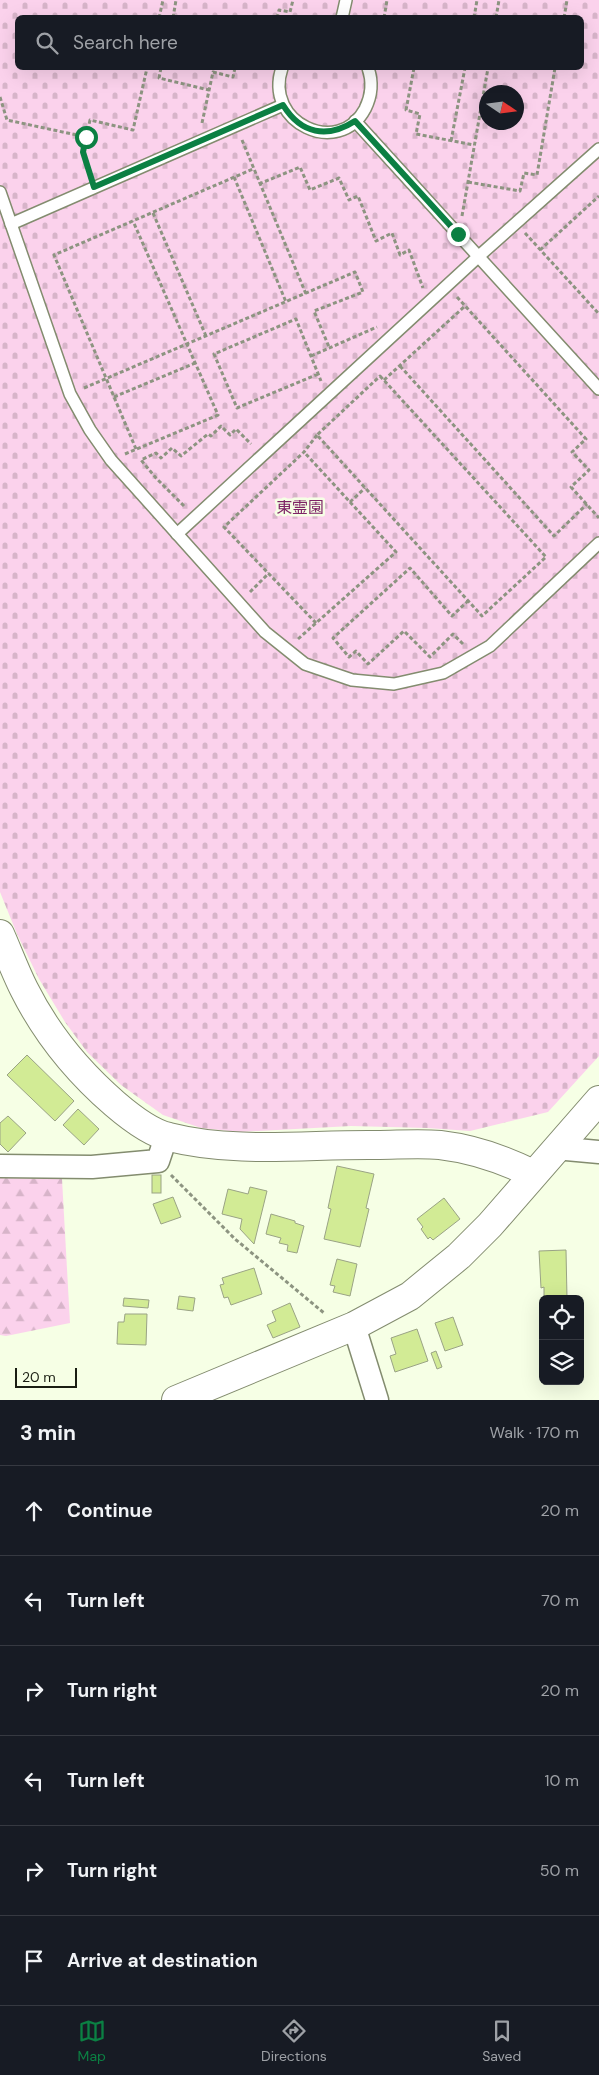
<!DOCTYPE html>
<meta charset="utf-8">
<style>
:root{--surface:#171b24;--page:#242831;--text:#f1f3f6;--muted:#9ea1a6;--line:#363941;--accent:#0b8043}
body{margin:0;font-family:"DM Sans","Noto Sans JP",sans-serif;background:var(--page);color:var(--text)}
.controls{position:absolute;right:15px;bottom:15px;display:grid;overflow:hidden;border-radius:8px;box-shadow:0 5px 20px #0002}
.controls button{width:45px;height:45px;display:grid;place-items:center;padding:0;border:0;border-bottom:1px solid var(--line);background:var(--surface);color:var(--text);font:25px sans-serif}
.compass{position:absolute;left:479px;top:85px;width:45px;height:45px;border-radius:50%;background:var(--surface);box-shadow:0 5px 20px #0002;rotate:103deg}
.scale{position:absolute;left:15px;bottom:12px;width:62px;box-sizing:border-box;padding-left:5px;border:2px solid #1a1e12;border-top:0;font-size:14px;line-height:18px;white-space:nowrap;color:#1a1e12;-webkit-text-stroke:4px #f6ffe5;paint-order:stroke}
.stop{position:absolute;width:15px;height:15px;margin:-11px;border:4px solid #0b8043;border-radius:50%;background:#fff}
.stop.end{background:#0b8043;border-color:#fff;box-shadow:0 1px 5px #0008}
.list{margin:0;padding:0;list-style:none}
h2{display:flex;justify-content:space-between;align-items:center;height:65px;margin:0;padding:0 20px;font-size:21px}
h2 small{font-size:16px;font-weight:400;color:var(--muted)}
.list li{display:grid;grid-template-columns:32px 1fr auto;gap:15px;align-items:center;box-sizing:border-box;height:90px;padding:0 20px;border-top:1px solid var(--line)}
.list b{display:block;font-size:19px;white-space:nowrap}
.list em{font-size:16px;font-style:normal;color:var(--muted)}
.icon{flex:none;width:28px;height:28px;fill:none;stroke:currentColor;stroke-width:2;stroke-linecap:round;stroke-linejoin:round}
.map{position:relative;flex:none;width:599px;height:1400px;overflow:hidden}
.search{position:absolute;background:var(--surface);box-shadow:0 5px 20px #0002;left:15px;right:15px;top:15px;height:55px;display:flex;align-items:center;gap:12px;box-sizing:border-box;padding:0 18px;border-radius:8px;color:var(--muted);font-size:19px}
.sheet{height:605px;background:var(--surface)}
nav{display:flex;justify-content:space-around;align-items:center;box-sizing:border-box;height:70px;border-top:1px solid var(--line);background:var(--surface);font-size:14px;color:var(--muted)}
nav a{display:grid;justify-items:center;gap:2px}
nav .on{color:var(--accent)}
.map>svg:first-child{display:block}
.forest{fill:url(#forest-firs)}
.cemetery{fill:url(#cemetery-stones);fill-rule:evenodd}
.building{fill:#d2eb95;stroke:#9aa385}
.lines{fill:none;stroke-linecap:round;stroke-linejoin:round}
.lane-casing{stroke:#838c6f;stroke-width:14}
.street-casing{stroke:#838c6f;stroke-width:25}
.secondary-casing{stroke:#838c6f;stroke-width:30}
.path{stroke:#8d9481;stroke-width:3;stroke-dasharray:4 2.5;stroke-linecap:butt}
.lane{stroke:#fff;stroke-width:11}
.street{stroke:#fff;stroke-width:22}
.secondary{stroke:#fff;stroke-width:28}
.route{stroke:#0b8043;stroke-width:6}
.labels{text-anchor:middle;stroke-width:5;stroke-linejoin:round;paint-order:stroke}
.park-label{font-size:16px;fill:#7d2365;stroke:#f6ffe5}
</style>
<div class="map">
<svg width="599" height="1400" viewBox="0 0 599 1400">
<defs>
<pattern id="forest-firs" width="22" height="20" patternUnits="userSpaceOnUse" patternTransform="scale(1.25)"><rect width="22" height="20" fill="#fbd2ec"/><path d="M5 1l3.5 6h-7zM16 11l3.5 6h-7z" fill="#d7b4c9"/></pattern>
<pattern id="cemetery-stones" width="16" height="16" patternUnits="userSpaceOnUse" patternTransform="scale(1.25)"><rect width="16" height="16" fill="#fbd2ec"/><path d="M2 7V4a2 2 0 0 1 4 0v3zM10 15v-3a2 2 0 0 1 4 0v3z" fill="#d7b4c9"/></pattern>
</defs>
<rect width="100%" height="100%" fill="#f6ffe5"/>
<path class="forest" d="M0,1178L62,1179L70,1323L6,1336L0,1335Z"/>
<path class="cemetery" d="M0,0H599V1056L548,1112L470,1131L427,1128L351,1126L239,1132L201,1128L163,1115L121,1085L87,1052L65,1022L39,979L17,934L0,892ZM18,18H582V68H18ZM486,92H516V122H486Z"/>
<g class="building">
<path d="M27,1055L74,1101L55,1121L7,1075Z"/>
<path d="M78,1109L99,1129L84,1145L63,1125Z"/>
<path d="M8,1116L26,1133L8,1152L0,1144V1123Z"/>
<path d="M337,1166L374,1174L366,1208L369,1209L360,1247L324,1239L331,1209L328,1208Z"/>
<rect x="152" y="1175" width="9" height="18"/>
<path d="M250,1187L267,1191L254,1244L240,1229L242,1219L222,1214L228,1189L248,1194Z"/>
<path d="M173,1197L181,1217L161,1224L153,1204Z"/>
<path d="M444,1198L460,1219L433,1240L430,1237L428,1239L421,1229L423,1227L417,1219Z"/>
<path d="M271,1214L295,1221V1223L304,1226L297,1253L287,1251L288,1245L279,1243L281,1238L266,1234Z"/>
<path d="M566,1250L567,1298L544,1299V1287L541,1288L539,1251Z"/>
<path d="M337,1259L357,1264L350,1296L333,1292L335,1286L330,1285Z"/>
<path d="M254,1268L262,1294L231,1305L228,1297L224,1298L220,1285L224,1284L222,1278Z"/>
<path d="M179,1296L195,1298L193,1311L177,1309Z"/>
<path d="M124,1298L149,1300L148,1308L123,1306Z"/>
<path d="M290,1303L300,1327L273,1338L267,1325L276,1321L272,1311Z"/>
<path d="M125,1314H147L146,1345L117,1344L118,1322H124Z"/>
<path d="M453,1317L463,1345L445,1351L435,1323Z"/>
<path d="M417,1329L428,1361L395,1372L390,1356L396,1354L391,1338Z"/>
<path d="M436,1351L442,1367L437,1369L431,1353Z"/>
</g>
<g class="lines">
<g class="lane-casing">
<g id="lane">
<path d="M342,18L346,0"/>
<path d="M282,68C263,123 339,158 365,109C372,95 373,82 368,68"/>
<path d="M355,121L599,389"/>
<path d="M0,192L70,394L90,430L111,460L265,632L305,664L352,680L394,684L443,673L490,646L599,543"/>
<path d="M11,224L283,105"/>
<path d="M177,534L479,256L599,149"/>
</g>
</g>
<g class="street-casing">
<g id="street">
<path d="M555,1148L599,1152"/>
<path d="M0,1166L92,1167L158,1161L166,1137"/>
<path d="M354,1326L377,1400"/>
</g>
</g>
<g class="secondary-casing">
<g id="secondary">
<path d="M0,934C8,952 15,971 24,989C46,1033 78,1072 115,1104C129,1116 151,1133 169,1137C236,1154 308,1144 376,1145C397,1145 419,1143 440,1145C474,1149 503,1159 533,1174"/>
<path d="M176,1400L354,1326L410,1296L459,1256L490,1225L599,1100"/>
</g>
</g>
<g class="path">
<path d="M159,18L163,0"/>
<path d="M173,18L176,0"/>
<path d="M277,18L279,10L290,12L293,0"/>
<path d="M384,18L387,0"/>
<path d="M474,18L477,0"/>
<path d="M496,18L499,0"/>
<path d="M564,18L567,0"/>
<path d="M161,68L159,78L209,90"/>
<path d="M414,68L406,110L420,114L416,134L474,145"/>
<path d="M0,97L7,120L86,137"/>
<path d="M202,123L213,72L233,77L235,68"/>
<path d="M242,140L306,294"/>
<path d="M451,141L465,68"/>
<path d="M90,174L83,152L90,120L133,130L147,68"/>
<path d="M234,177L286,302"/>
<path d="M468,182L520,191L524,173L537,175L555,68"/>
<path d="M259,184L300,167L310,190L339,178L349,200L358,196L376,241L392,233L400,255L409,250L423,288"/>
<path d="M153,213L206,336"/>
<path d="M462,216L488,68"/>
<path d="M525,233L599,314"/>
<path d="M540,250L599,196"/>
<path d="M457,297L586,439L572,452L589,470L571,487L599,518"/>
<path d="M311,356L377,327"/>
<path d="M400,366L554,536L587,504"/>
<path d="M318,374L237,408L214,354L296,319L321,381"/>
<path d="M380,376L546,557L482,616L317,435Z"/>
<path d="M384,380L465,306"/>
<path d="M84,388L355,272L363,292L314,311L329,347"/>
<path d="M114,397L195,363"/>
<path d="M136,449L54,255L253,169"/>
<path d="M125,454L218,415L133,221"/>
<path d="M350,502L365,488"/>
<path d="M184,506L156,478L141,460L156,453L161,458L172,448L181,456L208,434L211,436L221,426L230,435L236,429L251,444"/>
<path d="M250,592L269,573"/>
<path d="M316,623L224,527L304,452L317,435"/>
<path d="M298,639L396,552L304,452"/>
<path d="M463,644L453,634L430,657L404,631L368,664L356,651L349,657L333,638L410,568L452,616L468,601"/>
<path d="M171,1175L235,1239L324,1313"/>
</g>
<use href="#lane" class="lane"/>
<use href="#street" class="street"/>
<use href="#secondary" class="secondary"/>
</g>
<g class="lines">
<path class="route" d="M86,137L83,152L94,187L283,105C301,134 327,139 355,121L458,234"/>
</g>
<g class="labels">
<g class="park-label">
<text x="300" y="513">東霊園</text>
</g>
</g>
</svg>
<div class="controls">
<button><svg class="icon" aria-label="locate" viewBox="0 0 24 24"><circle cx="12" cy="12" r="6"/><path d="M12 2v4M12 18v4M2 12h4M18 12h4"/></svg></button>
<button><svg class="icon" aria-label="layers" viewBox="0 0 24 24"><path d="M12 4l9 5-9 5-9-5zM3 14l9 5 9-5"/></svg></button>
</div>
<svg class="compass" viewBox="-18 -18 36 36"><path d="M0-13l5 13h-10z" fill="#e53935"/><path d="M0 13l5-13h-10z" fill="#9ea1a6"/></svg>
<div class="scale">20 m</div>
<div class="stop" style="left:86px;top:137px"></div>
<div class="stop end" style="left:458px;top:234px"></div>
<div class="search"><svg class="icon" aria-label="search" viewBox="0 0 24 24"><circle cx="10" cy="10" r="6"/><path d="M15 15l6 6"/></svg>Search here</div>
</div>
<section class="sheet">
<h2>3 min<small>Walk · 170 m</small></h2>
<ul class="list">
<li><svg class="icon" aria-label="ahead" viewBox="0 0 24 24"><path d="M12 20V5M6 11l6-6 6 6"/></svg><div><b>Continue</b></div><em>20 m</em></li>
<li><svg class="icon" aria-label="left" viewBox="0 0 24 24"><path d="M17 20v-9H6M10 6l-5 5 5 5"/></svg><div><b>Turn left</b></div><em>70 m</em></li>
<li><svg class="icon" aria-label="right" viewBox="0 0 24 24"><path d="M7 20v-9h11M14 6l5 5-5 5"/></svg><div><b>Turn right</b></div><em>20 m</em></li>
<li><svg class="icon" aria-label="left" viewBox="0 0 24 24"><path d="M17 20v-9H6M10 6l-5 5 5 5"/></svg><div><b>Turn left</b></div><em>10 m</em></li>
<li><svg class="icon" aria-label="right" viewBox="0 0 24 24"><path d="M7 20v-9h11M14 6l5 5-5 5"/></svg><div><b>Turn right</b></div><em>50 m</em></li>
<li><svg class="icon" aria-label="arrive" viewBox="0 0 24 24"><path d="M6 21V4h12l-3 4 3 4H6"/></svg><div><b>Arrive at destination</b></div></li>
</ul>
</section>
<nav>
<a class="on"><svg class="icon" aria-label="map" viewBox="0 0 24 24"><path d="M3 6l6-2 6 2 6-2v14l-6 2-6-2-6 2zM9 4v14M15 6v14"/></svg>Map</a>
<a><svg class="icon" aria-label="directions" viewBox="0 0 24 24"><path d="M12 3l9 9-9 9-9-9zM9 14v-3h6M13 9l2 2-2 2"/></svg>Directions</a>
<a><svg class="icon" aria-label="saved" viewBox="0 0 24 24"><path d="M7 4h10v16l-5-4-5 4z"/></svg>Saved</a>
</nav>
